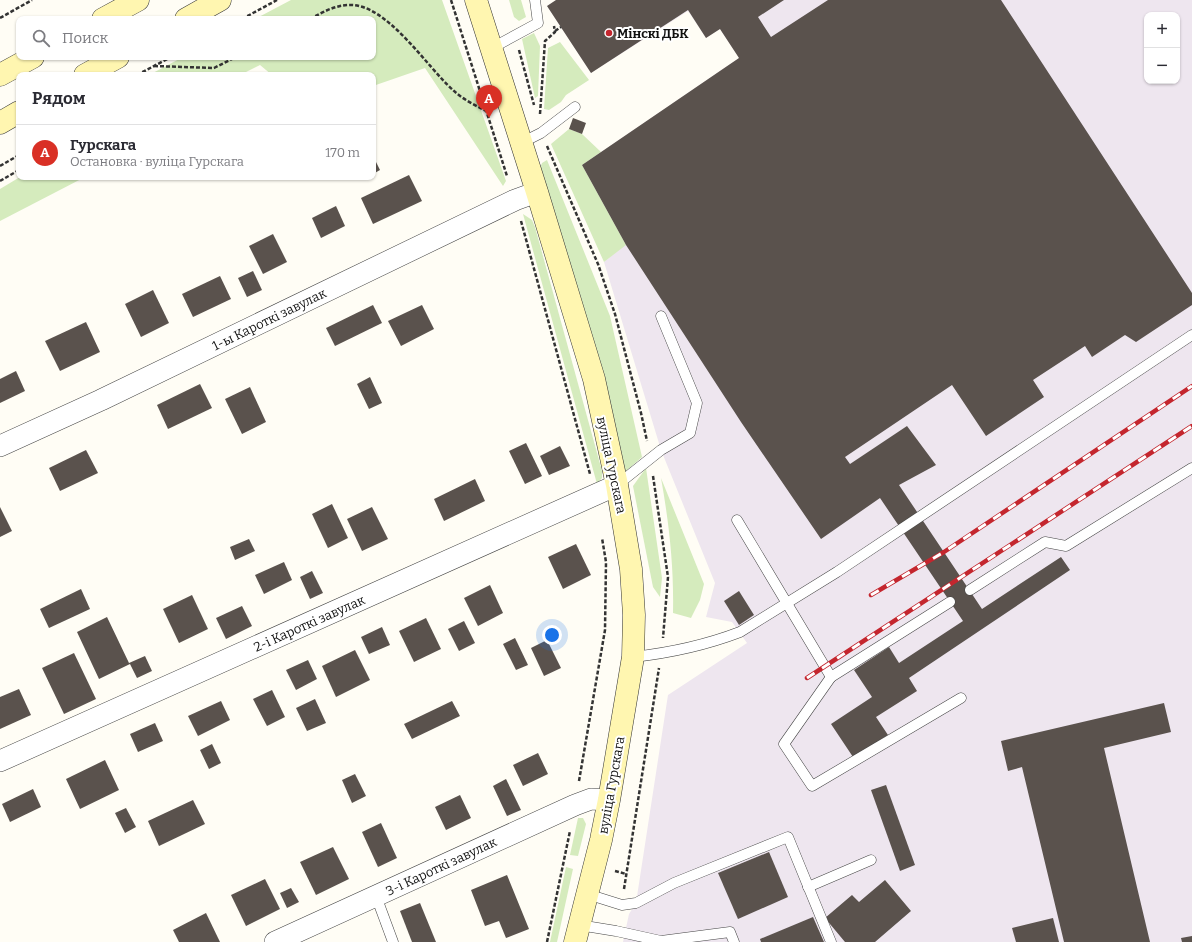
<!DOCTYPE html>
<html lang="ru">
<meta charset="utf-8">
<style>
:root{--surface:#fff;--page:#f7f7f7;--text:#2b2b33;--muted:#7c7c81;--line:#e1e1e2;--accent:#d93025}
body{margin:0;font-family:Bitter,serif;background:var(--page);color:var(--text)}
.controls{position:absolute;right:12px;top:12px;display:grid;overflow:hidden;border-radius:8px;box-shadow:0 1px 3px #0004}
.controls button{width:36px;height:36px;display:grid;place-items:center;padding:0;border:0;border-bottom:1px solid var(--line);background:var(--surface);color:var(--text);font:20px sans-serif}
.you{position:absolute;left:552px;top:635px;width:14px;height:14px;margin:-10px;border:3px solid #fff;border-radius:50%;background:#1a73e8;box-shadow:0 0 0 6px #1a73e833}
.badge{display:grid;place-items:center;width:26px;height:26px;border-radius:50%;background:var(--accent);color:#fff;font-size:13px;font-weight:700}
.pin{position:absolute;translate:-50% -33px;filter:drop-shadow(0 1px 2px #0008)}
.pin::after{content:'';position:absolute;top:21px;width:14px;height:12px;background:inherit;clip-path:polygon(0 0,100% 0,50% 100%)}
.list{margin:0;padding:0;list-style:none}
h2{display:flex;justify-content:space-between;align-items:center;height:52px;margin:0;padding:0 16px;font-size:17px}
h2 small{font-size:13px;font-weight:400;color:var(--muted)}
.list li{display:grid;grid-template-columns:26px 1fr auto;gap:12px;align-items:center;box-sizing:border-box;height:56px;padding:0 16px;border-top:1px solid var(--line)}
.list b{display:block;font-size:15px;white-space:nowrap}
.list p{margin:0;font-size:13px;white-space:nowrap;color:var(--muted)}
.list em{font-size:13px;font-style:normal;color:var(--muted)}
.icon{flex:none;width:22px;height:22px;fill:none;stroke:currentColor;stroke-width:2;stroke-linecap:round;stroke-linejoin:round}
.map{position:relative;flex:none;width:1192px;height:942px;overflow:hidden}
.search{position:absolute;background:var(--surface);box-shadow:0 1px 3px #0004;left:16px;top:16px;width:360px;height:44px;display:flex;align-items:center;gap:10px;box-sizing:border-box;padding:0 14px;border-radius:8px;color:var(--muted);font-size:15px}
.panel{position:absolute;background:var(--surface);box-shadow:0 1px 3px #0004;left:16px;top:72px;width:360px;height:108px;border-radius:8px}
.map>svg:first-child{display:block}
.industrial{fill:#eee6ef;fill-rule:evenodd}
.green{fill:#d5ebbd}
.building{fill:#5a524d}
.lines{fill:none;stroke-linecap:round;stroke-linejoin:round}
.lane-casing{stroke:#444;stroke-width:11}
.street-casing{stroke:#444;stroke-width:22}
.secondary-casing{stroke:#333;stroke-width:23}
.path{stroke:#333;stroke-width:2.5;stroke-dasharray:4 2;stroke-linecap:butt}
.lane{stroke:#fff;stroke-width:10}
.street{stroke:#fff;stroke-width:21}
.secondary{stroke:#fff6b0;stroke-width:22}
.rail-casing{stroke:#c4262e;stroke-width:4.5}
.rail{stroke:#fff;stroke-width:3;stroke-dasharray:9;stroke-linecap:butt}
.poi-dot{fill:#c4262e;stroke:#fff;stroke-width:1.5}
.labels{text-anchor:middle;stroke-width:4;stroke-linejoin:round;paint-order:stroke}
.poi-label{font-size:13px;font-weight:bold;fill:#111;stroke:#fff;text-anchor:start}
.street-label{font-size:13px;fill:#111;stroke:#fff}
</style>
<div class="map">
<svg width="1192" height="942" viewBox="0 0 1192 942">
<rect width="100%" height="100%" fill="#fffdf5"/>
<path class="industrial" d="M556,0H1192V942H623L629,914L636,903L668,695L747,643L732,622L706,617L715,583L661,450L604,262L626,244L582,165L739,58L720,29L706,38L688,11L591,73L547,6ZM1147,15H1177V81H1147Z"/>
<g class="green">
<path d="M291,0H442L506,181L503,186L425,68L373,86V75H272L260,65L240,75H149L183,57H373V19H255Z"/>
<path d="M509,0H521L526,17L519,21L514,17Z"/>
<path d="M534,33L540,46L538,96L535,98L522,39Z"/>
<path d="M560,42L589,80L566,95L561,102L549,110L544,109L548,48Z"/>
<path d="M569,129L582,134L601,152L582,165L626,245L604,262L551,144Z"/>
<path d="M547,160L610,316L642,457L625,472L613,415L580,295L538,173L542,163Z"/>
<path d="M20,177H85L0,221V189Z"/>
<path d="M523,214L532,220L535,227L602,471V478L597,484Z"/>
<path d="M646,468L662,578L660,597L653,587L633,486Z"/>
<path d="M661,478L704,584L700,600L691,618L673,613C674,566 669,523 661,478Z"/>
<path d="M578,818H583L586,824L578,856L570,855Z"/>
<path d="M566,867L573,869L557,942H550Z"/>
</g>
<g class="building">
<path d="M556,0H784L758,17L771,37L828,0H1001L1192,293V305L1136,342L1125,335L1092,357L1085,346L1033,380L1044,397L986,436L952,385L845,457L850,464L907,426L936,465L899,485L982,609L1061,557L1070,570L909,678L917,691L876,717L888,735L853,757L831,724L872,697L854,670L889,647L899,663L963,621L880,498L821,539L741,422L626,245L582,165L739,58L720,29L706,38L688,10L591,73L547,6Z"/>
<path d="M573,118L586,123L582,134L569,129Z"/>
<path d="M373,156L380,170L373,174Z"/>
<path d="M409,175L422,201L373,224L361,198Z"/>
<path d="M336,206L345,226L321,238L312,218Z"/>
<path d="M273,234L287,262L263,274L249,246Z"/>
<path d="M253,271L262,290L247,297L238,278Z"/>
<path d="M220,276L231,299L193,317L182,294Z"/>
<path d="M153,290L169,323L141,337L125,304Z"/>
<path d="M373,305L382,323L335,346L326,328Z"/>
<path d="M422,305L434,329L401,346L388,321Z"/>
<path d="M86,322L100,352L60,371L45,341Z"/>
<path d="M16,371L25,391L0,403V379Z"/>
<path d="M370,377L382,403L369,409L357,384Z"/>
<path d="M200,384L212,408L168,429L157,405Z"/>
<path d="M250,387L266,422L242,434L225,399Z"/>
<path d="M526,443L542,476L525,484L509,451Z"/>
<path d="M560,446L570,466L549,475L540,456Z"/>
<path d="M86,450L98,473L60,491L49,468Z"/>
<path d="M475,479L485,501L444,521L434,499Z"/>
<path d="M332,504L348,538L328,548L312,514Z"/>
<path d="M0,507L12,531L0,537Z"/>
<path d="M372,507L388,539L362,551L347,519Z"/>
<path d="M249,539L255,551L235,560L230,547Z"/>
<path d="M576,544L591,575L563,589L548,557Z"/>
<path d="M284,562L292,580L264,594L255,575Z"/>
<path d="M312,571L323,593L310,599L300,577Z"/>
<path d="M490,585L503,613L478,626L464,598Z"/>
<path d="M81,589L90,609L49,628L40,609Z"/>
<path d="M739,591L754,615L739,625L724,601Z"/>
<path d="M192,595L208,629L179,643L163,609Z"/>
<path d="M242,606L252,626L226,639L216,618Z"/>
<path d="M107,617L129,663L145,656L152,671L137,678L130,664L99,679L77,632Z"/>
<path d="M426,618L441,649L414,662L399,631Z"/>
<path d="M464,621L475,643L459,651L448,629Z"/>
<path d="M382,627L390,645L369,654L361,637Z"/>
<path d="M515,638L528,665L516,670L503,644Z"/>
<path d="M547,640L561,668L544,676L531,648Z"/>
<path d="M355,650L370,680L336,697L322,666Z"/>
<path d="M74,653L96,699L64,714L42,668Z"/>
<path d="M308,660L317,679L296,690L286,670Z"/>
<path d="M19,689L31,715L0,729V697Z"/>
<path d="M272,690L285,717L267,726L253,699Z"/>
<path d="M315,699L326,723L307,731L296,708Z"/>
<path d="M221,701L230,720L198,736L188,716Z"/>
<path d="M452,701L460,716L412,739L404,724Z"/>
<path d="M1164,703L1171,732L1104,748L1150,942H1064L1022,767L1008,771L1001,741Z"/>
<path d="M155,723L163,741L138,752L130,734Z"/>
<path d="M212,744L221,763L209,769L200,750Z"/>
<path d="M538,753L548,774L523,786L513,765Z"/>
<path d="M105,760L119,790L80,809L66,779Z"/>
<path d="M355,774L366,796L352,803L342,780Z"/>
<path d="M506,779L521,810L507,816L493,786Z"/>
<path d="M886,785L915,865L900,871L871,790Z"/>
<path d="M33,789L41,807L10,822L2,804Z"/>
<path d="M460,795L471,818L446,830L435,807Z"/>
<path d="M193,800L205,824L159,846L148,821Z"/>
<path d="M126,808L136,827L125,833L115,813Z"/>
<path d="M381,823L397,858L378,867L362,832Z"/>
<path d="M333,847L349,879L316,895L300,862Z"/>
<path d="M769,852L788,897L738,919L718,873Z"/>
<path d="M507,875L529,929L506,938L499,921L485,926L471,890Z"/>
<path d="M265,879L280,909L246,926L231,895Z"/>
<path d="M885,880L911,911L875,942H845L825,918L852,895L859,902Z"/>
<path d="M291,888L299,902L287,908L280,893Z"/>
<path d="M420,903L436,942H412L400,911Z"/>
<path d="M206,913L220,942H179L173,930Z"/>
<path d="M813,917L824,942H761L760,939Z"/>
<path d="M1053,918L1059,942H1016L1012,928Z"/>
<path d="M1192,936V942H1182L1181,938Z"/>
</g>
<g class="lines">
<g class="lane-casing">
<g id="lane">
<path d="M492,48L538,23L535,0"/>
<path d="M521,143L541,133L575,107"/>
<path d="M617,485L661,450L690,433L697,403L661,316"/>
<path d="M737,520L831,677L950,602"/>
<path d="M970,590L1045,542L1066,546L1192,468"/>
<path d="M633,657C669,653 706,645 740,632L837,572L1192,335"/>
<path d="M831,677L784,744L812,786L961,698"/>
<path d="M808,887L871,860"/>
<path d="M587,894L622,905L636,903L674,883L788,837L831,942"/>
<path d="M376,896L393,942"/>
<path d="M579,925L616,931L661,941L730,932L734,942"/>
</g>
</g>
<g class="street-casing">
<g id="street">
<path d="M0,446L101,400L515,200L537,192"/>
<path d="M0,761L617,485"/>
<path d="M275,942L575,805L591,799L609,800"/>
</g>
</g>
<g class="secondary-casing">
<g id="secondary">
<path d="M476,0L537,192L594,379L617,485L631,569L634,615L633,657L609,800L601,840L575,942"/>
<path d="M103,19L138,0"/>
<path d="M186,19L220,0"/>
<path d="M0,75L33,57"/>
<path d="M85,75L118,57"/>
<path d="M0,123L19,112"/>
</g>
</g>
<g class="path">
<path d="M451,0L507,176"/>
<path d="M0,18L32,0"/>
<path d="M242,19L277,0"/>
<path d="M310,19C323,12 335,5 350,5C387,4 427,67 453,90C462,99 475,105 486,111"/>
<path d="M555,31L561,27"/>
<path d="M519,50L534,105"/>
<path d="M154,66L214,68L236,57"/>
<path d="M137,75L171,57"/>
<path d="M540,114L545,41L555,32L554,26"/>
<path d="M547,146L598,264L615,314L641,413L647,441"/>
<path d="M0,166L19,155"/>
<path d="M0,181L19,170"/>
<path d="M521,221L590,474"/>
<path d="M653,476L668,577L663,638"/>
<path d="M579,781L605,630L606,562L602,538"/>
<path d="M615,871L626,874"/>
<path d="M624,889L659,668"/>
<path d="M547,942L570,831"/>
</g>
<use href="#lane" class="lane"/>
<use href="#street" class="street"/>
<use href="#secondary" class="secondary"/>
<g class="rail-casing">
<g id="rail">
<path d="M871,595L944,552L1192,386"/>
<path d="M807,678L1192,426"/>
</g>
</g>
<use href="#rail" class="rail"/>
</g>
<circle class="poi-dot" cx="609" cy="33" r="4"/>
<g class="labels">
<g class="poi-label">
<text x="617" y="38">Мінскі ДБК</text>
</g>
<g class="street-label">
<text transform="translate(269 319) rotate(-26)" y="5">1-ы Кароткі завулак</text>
<text transform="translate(612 465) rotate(78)" y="5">вуліца Гурскага</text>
<text transform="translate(309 623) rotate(-24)" y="5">2-і Кароткі завулак</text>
<text transform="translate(611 785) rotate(-80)" y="5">вуліца Гурскага</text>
<text transform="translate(441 866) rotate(-25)" y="5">3-і Кароткі завулак</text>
</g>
</g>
</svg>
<div class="controls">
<button>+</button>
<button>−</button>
</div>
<div class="you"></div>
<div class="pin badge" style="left:489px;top:118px">A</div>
<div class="search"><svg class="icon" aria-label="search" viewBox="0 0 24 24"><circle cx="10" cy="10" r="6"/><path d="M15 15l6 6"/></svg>Поиск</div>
<section class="panel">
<h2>Рядом<small></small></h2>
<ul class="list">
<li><span class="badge">A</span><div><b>Гурскага</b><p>Остановка · вуліца Гурскага</p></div><em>170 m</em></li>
</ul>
</section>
</div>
